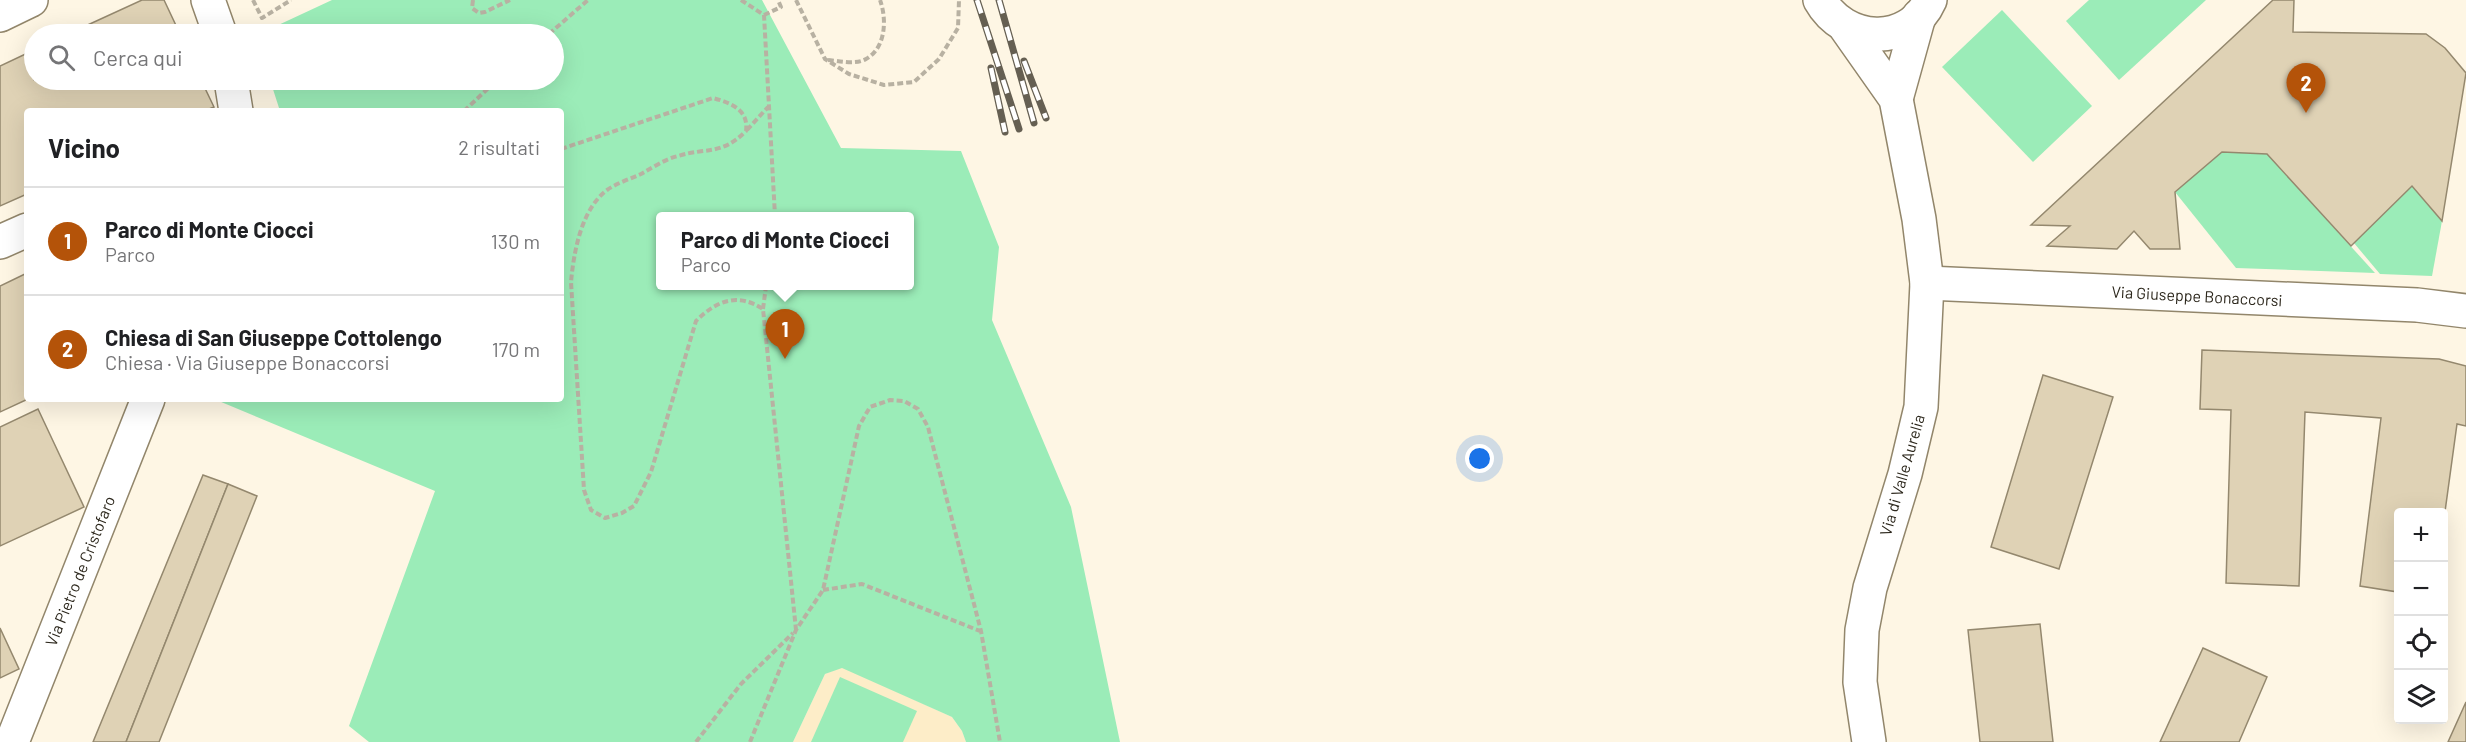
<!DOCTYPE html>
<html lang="it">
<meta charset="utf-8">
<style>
:root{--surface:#fff;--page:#f6f6f6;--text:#202124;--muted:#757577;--line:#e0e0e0;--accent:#b45309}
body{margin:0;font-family:Barlow,sans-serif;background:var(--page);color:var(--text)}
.controls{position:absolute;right:18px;bottom:18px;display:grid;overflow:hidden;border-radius:6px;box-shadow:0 6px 24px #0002}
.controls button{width:54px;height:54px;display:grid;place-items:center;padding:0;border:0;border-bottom:2px solid var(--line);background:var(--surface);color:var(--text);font:30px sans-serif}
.you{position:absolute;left:1480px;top:459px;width:21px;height:21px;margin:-15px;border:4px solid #fff;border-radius:50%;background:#1a73e8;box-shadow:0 0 0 9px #1a73e833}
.badge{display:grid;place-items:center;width:39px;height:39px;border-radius:50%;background:var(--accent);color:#fff;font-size:20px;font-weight:700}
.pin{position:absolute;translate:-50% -50px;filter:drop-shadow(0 2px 3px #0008)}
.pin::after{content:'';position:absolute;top:32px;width:21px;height:18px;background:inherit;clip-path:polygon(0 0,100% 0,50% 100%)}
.popup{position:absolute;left:656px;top:212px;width:258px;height:78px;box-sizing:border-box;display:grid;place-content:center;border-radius:6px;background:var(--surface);filter:drop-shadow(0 2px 4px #0005);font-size:20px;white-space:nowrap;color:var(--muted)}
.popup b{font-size:22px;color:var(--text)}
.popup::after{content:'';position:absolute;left:50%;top:100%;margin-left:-12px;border:12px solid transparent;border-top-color:var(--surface)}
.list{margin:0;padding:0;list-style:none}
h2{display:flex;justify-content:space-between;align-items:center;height:78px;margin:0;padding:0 24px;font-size:26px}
h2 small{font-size:20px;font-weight:400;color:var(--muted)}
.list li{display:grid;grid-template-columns:39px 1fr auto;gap:18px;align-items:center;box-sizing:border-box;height:108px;padding:0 24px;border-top:2px solid var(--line)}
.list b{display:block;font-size:22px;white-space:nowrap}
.list p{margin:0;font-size:20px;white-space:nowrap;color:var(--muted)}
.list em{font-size:20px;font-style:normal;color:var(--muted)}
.icon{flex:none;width:33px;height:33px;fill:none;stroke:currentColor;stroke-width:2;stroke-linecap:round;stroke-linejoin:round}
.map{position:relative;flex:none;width:2466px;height:742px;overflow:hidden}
.search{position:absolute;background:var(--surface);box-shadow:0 6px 24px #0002;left:24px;top:24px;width:540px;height:66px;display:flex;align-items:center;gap:15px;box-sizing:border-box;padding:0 21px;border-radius:33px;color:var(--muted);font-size:22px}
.panel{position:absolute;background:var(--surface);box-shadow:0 6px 24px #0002;left:24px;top:108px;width:540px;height:294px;border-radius:6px}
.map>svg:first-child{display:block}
.built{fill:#fdedc8}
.green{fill:#9becb8;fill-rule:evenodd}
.building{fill:#dfd2b5;stroke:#94886e;stroke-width:1.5}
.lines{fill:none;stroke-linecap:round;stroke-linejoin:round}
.minor-casing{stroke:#92866b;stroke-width:36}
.major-casing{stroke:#92866b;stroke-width:36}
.path{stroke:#b8b1a2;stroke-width:4;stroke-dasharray:6 3;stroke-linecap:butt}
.minor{stroke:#fff;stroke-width:33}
.major{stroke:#fff;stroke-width:33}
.rail-casing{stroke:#655f52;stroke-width:7}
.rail{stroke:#fff;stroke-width:4.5;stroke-dasharray:14;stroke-linecap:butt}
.labels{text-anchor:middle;stroke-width:5;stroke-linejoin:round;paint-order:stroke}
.street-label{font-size:16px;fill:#2c271c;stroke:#fff}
</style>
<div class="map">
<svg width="2466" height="742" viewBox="0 0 2466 742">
<rect width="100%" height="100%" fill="#fef6e4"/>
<path class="built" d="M842,667L952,717L962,731L966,742H793L825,674Z"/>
<g class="green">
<path d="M332,0H762L841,148L961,151L999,247L992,320L1071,507L1120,742H966L962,731L952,717L842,668L825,674L793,742H369L349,726L435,491L214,399H561V111H280L270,80H554V34H259ZM660,216H910V286H660Z"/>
<path d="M2089,0H2206L2119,80L2066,21Z"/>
<path d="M2002,10L2092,106L2033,162L1942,67Z"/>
<path d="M2222,152L2267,154L2375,273L2236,268L2175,192Z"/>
<path d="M2412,186L2442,221L2432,276L2380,274L2354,243Z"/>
<path d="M840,677L917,711L903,742H811Z"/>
</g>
<g class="building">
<path d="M142,0H164L180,34H68Z"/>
<path d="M2273,0H2294L2293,32L2426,34L2445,48L2466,73L2442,221L2412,186L2351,246L2267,154L2222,152L2175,192L2180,249H2150L2134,231L2117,249L2047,246L2070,226L2031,225Z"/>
<path d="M34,50V80H201L214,107L204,111H27V194L0,206V66Z"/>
<path d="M27,273L28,399L0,412V286Z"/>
<path d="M2202,350L2439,359L2466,366V426L2457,424L2444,519V512H2398V592L2360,586L2381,418L2305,412L2299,586L2226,583L2231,410L2200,409Z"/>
<path d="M2043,375L2113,397L2059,569L1991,547Z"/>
<path d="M38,409L84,507L0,546V427Z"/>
<path d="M203,475L228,484L126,742H93Z"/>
<path d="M228,484L257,496L159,742H126Z"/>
<path d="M2040,624L2053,742H1980L1968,630Z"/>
<path d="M0,628L19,669L0,678Z"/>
<path d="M2203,648L2267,677L2239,742H2160Z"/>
<path d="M2466,702V742H2448Z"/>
</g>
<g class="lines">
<g class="minor-casing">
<g id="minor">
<path d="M208,0L220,34"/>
<path d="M1820,0C1844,43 1909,48 1930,0"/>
<path d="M1846,28L1896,99L1919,219L1927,283L1921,407L1905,474L1870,588L1862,630L1860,682L1869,742"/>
<path d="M231,80L236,111"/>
<path d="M1896,99L1919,16"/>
<path d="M0,242L27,230"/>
<path d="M1927,283L2417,305L2466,311"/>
<path d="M12,742L148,399"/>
</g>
</g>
<g class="major-casing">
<path id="major" d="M0,15L31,0"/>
</g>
<g class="path">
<path d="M253,0L262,18L291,0"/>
<path d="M473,0L472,8L479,13L485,12L510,0"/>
<path d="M741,0L764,15L775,216"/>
<path d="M796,0L825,59L849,74L884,85L914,82L939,59L958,28L959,0"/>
<path d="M764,15L781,7L778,0"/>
<path d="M549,34L588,0"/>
<path d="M828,60C839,61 856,65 866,59C886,48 887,19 880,0"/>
<path d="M464,111L497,80"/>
<path d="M747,130L768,107"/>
<path d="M561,149L713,98C731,103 749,110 746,131C721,156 707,147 678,156C665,159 652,168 641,174C630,179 617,183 607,190C581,210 574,251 571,282L584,490L591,510L605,518L622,513L634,506L651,472L696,321C716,301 737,292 763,309L796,630"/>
<path d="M763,309L766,286"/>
<path d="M823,590L862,584L980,631"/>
<path d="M696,742L741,684L793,633"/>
<path d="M750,742L796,630L823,590L859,426L870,407L890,400L904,401L918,409L928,427L981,631L1000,742"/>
</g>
<use href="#minor" class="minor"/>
<use href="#major" class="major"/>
<g class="rail-casing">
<g id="rail">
<path d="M977,0L1019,129"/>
<path d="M999,0L1034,123"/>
<path d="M1024,61L1046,118"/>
<path d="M991,68L1005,132"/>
</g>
</g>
<use href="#rail" class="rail"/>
</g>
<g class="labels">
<g class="street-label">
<text transform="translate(2197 296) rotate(3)" y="6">Via Giuseppe Bonaccorsi</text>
<text transform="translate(1902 475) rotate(-74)" y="6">Via di Valle Aurelia</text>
<text transform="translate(80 571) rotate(-68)" y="6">Via Pietro de Cristofaro</text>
</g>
</g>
</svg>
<div class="controls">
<button>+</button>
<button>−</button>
<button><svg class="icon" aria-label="locate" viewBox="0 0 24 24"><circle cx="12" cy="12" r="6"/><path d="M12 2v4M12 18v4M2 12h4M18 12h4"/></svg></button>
<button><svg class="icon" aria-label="layers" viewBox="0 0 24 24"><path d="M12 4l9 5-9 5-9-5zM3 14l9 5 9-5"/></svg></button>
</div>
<div class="you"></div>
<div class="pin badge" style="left:785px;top:359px">1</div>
<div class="popup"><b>Parco di Monte Ciocci</b>Parco</div>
<div class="pin badge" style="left:2306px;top:113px">2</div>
<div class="search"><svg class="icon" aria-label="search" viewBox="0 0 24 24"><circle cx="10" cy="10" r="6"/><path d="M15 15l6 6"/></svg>Cerca qui</div>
<section class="panel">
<h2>Vicino<small>2 risultati</small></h2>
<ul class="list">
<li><span class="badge">1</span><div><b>Parco di Monte Ciocci</b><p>Parco</p></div><em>130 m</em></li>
<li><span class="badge">2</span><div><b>Chiesa di San Giuseppe Cottolengo</b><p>Chiesa · Via Giuseppe Bonaccorsi</p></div><em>170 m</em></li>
</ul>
</section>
</div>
